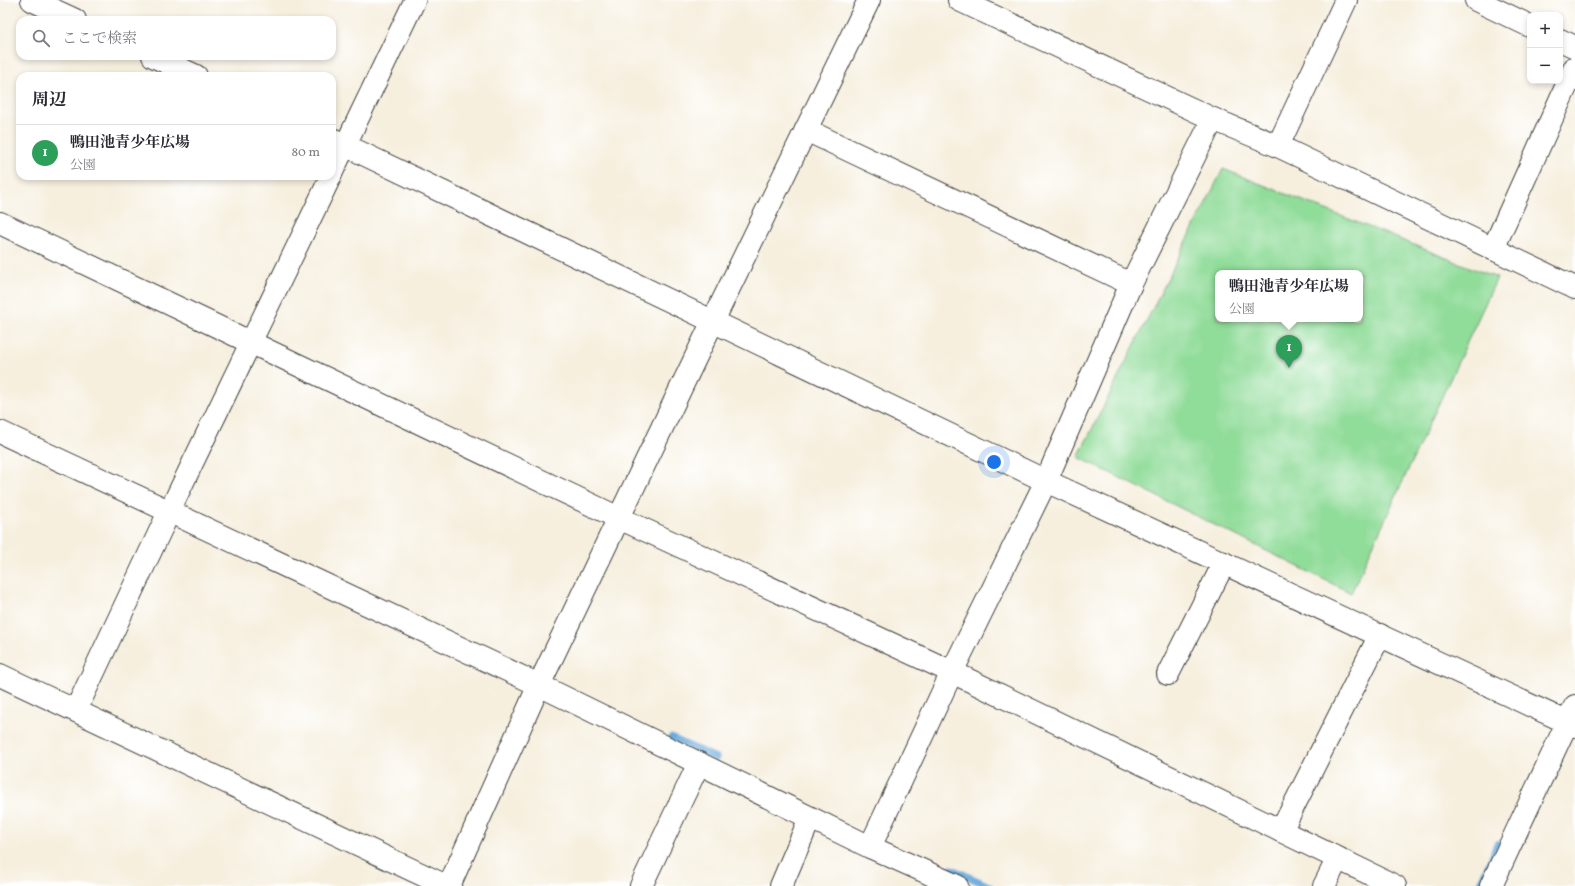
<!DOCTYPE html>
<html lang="ja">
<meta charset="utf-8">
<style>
:root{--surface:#fff;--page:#f2f2f3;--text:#2b2b33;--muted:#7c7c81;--line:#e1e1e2;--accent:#b5179e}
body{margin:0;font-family:Vollkorn,"Noto Serif JP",serif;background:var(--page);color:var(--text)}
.controls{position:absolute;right:12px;top:12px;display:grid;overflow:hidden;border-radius:8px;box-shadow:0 2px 6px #0003}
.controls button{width:36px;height:36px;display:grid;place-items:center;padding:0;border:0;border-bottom:1px solid var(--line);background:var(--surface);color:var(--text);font:20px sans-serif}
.you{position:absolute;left:994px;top:462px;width:14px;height:14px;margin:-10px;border:3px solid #fff;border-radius:50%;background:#1a73e8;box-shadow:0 0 0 6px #1a73e833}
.badge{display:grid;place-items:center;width:26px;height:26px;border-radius:50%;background:var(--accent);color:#fff;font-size:13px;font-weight:700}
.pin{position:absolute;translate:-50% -33px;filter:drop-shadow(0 1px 2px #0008)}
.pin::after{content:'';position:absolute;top:21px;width:14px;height:12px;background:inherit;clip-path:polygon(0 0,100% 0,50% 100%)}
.popup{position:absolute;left:1215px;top:270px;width:148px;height:52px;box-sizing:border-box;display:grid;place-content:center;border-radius:8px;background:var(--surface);filter:drop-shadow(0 1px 3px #0005);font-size:13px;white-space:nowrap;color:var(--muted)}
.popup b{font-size:15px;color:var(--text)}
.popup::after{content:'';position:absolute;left:50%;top:100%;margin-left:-8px;border:8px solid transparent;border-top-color:var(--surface)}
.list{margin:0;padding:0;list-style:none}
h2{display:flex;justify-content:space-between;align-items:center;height:52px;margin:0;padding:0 16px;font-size:17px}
h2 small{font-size:13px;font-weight:400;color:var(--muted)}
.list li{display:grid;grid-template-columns:26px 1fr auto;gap:12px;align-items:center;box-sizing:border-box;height:56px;padding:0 16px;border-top:1px solid var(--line)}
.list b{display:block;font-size:15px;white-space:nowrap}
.list p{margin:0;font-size:13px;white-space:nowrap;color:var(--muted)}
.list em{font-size:13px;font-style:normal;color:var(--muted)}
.icon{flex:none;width:22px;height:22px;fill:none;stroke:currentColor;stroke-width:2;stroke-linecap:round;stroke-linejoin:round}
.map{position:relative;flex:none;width:1575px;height:886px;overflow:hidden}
.search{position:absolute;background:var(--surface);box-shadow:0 2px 6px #0003;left:16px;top:16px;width:320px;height:44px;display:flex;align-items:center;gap:10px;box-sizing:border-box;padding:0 14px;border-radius:12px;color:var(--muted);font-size:15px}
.panel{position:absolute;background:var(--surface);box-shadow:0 2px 6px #0003;left:16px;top:72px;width:320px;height:108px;border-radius:12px}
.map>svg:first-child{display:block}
.green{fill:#90dc99;stroke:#567c5a;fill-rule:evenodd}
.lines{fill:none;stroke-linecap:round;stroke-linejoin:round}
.stream{stroke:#68abdd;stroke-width:7}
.pedestrian-casing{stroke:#3d3c39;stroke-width:23}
.minor-casing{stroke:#3d3c39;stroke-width:24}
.pedestrian{stroke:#fff;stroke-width:21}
.minor{stroke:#fff;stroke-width:22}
</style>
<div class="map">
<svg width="1575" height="886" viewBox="0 0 1575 886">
<rect width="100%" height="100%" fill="#fff"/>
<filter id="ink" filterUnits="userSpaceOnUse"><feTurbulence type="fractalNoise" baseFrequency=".025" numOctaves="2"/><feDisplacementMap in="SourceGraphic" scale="8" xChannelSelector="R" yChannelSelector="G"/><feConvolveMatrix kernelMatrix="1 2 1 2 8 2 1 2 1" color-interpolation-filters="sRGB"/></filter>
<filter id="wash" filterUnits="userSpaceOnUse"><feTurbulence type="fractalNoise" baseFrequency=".012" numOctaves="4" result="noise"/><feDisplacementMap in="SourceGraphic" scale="16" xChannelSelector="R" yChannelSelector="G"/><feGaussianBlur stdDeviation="0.9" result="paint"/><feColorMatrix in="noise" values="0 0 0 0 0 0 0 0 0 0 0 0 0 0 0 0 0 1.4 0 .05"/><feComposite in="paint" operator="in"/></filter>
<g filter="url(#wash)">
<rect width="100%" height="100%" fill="#f6efde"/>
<path class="green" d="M1223,169L1497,278L1351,593L1078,457ZM1218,273H1360V319H1218Z"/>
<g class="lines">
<g class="stream">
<path d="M671,738L716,758"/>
<path d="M952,869L989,886"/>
<path d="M1479,886L1498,844"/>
</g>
</g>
</g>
<g filter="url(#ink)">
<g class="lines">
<g class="pedestrian-casing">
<g id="pedestrian">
<path d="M332,173L415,0"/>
<path d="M169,512L331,176"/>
</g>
</g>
<g class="minor-casing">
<g id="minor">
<path d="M32,0L75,20"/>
<path d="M959,0L1213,119L1278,146L1575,288"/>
<path d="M1476,0L1530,26"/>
<path d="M1560,40L1575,47"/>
<path d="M153,56L196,76"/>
<path d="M806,130L1131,284"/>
<path d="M332,139L1046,481L1575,726"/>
<path d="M1278,146L1346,0"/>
<path d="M0,223L619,518L952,672L1395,886"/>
<path d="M1493,249L1575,67"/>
<path d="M0,432L539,685L870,847L957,886"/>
<path d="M1168,674L1224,563"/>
<path d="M0,675L446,886"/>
<path d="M76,710L169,512"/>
<path d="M1281,831L1380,635"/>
<path d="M870,847L952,672L1046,481L1131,284L1213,119"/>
<path d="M449,886L539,685L713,321L869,0"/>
<path d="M641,886L699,763"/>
<path d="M781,886L810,818"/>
<path d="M1324,886L1338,858"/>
<path d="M1491,886L1575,706"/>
</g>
</g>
<use href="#pedestrian" class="pedestrian"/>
<use href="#minor" class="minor"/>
</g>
</g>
</svg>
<div class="controls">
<button>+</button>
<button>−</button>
</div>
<div class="you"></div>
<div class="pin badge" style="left:1289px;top:368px;background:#2e9e5b">1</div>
<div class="popup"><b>鴨田池青少年広場</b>公園</div>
<div class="search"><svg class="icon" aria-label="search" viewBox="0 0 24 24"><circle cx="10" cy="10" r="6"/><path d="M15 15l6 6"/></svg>ここで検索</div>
<section class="panel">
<h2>周辺<small></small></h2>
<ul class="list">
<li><span class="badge" style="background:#2e9e5b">1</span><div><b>鴨田池青少年広場</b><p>公園</p></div><em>80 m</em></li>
</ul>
</section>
</div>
